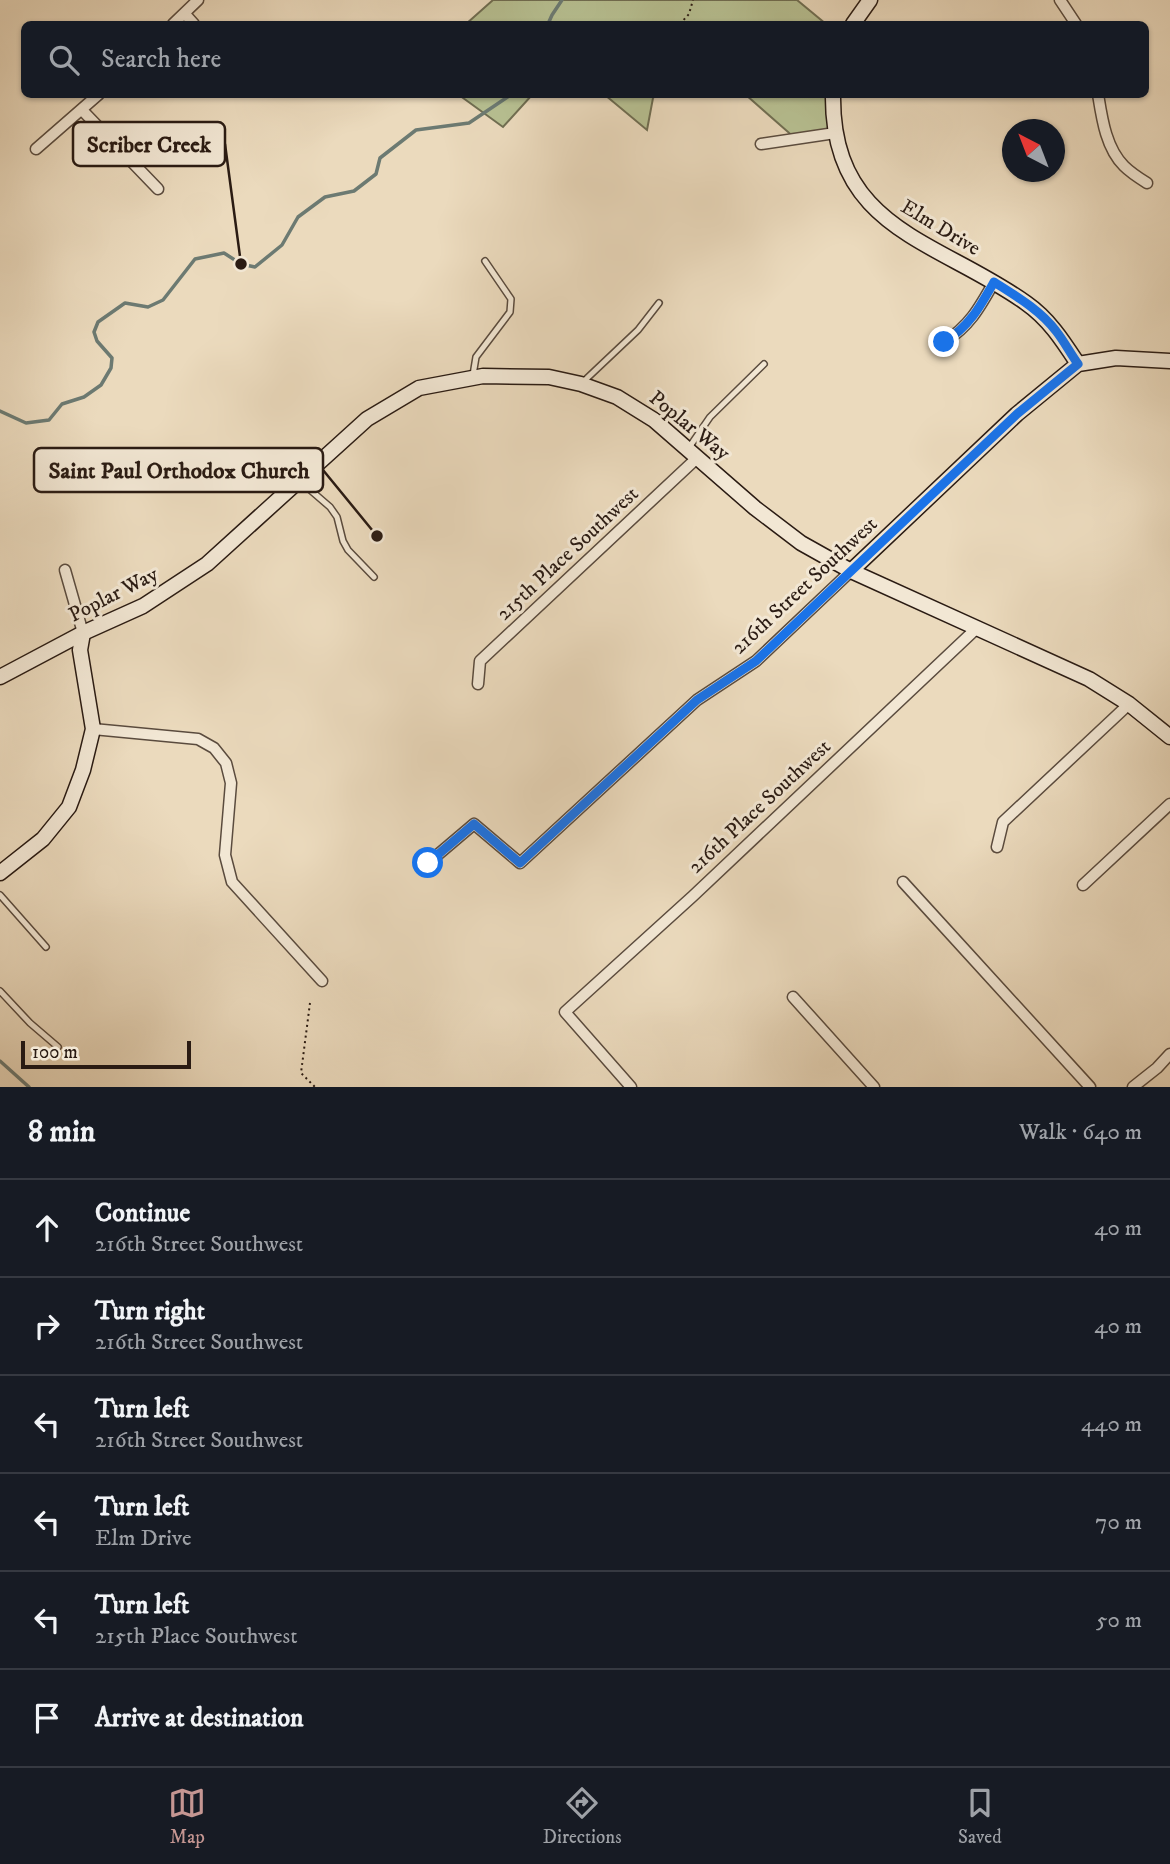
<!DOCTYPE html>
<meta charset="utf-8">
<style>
:root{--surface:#171b24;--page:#242831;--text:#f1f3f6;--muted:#9ea1a6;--line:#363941;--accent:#c59692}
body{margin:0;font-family:"IM FELL DW Pica",serif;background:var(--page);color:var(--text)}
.compass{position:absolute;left:1002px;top:119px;width:63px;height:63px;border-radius:50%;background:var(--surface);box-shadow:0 2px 5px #0004;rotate:318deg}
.scale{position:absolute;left:21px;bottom:18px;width:170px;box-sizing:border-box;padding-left:7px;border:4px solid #2a1b13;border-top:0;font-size:19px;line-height:24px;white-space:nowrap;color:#2a1b13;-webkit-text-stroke:5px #f2e7d4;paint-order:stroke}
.stop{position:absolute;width:21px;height:21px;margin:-16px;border:5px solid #1a73e8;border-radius:50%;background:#fff}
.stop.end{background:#1a73e8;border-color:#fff;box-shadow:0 2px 7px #0008}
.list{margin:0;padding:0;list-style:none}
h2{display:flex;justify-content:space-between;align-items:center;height:91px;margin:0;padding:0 28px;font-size:30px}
h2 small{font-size:23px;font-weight:400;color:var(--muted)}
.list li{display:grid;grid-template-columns:46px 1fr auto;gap:21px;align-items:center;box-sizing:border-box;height:98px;padding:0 28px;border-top:2px solid var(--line)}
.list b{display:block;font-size:26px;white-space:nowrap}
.list p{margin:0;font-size:23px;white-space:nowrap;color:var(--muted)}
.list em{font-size:23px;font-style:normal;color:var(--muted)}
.icon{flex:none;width:38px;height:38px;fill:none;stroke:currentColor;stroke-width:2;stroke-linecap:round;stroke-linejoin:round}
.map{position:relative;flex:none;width:1170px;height:1087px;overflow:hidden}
.search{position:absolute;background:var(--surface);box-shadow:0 2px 5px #0004;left:21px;right:21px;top:21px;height:77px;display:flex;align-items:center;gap:18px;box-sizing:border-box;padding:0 24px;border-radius:10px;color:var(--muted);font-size:26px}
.sheet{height:679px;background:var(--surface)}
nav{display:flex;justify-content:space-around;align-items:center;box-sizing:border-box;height:98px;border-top:2px solid var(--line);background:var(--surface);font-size:19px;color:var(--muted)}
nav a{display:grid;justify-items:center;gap:4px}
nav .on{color:var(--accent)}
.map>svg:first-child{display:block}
.green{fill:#b7c092;stroke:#706e52;stroke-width:2}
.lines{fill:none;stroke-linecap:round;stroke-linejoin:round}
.stream{stroke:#6c7a72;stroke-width:3.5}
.lane-casing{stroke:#5a4b3e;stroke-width:8}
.street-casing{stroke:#5a4b3e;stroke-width:13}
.secondary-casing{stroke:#2a1b13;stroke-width:17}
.path{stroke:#2a1b13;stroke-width:2;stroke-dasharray:2 3.5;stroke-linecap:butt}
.lane{stroke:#f2e7d4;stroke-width:5}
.street{stroke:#f2e7d4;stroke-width:10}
.secondary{stroke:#f2e7d4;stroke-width:14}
.route{stroke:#1a73e8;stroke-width:9}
.labels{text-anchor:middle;stroke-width:6;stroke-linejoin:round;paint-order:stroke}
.street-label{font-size:21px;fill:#2a1b13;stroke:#f2e7d4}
.leader{fill:none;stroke:#2a1b13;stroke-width:2.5}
.callout-dot{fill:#2a1b13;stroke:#f2e7d4;stroke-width:2.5}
.callout{fill:#f2e7d4;stroke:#2a1b13;stroke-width:2.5}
.callout-label{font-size:23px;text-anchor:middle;font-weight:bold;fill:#2a1b13}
</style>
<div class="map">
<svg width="1170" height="1087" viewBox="0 0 1170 1087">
<rect width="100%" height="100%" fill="#ebdabd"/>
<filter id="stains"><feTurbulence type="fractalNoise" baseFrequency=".00286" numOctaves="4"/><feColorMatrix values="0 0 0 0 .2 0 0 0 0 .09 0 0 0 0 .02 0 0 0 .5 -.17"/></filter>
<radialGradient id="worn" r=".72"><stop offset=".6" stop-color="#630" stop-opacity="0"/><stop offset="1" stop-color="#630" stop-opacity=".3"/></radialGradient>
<g class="green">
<path d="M493,0H797L826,24H466Z"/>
<path d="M459,95H532L503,127Z"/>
<path d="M605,95H656L653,98L647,130Z"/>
<path d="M746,95H833L835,133L796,139Z"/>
</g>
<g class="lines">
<g class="stream">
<path d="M548,24L552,15L562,0"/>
<path d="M0,411L26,423L49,420L62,404L84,397L101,385L111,368L112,358L97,341L94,332L98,322L125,303L148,307L163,300L195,259L224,253L241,264L255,267L282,245L298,217L325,197L354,191L376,174L380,158L416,130L469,123L512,94"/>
<path d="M0,1061L29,1087"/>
</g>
<g class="lane-casing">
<g id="lane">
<path d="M473,375L476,357L510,312L511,299L485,261"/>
<path d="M583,382L638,330L659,303"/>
<path d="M688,449L710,417L764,364"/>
<path d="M301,482L330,507L337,517L343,541L348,550L374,577"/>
<path d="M0,895L46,947"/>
<path d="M0,991L30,1023L58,1047"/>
</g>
</g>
<g class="street-casing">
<g id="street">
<path d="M1060,0L1076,24"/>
<path d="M185,14L194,24"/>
<path d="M173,24L198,0"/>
<path d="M1098,94C1102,119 1106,148 1124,166C1131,173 1139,178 1147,183"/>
<path d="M82,110L158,189"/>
<path d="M761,144L835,133"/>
<path d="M36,149L99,94"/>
<path d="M944,342C969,327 980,307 994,282"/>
<path d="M65,570L83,633"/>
<path d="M478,684L480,661L697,458"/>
<path d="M93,729L198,739L214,748L226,763L231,783L225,855L232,882L322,981"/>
<path d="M997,847L1003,822L1129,704"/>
<path d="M428,863L474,824L520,863L697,700L756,661L851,571"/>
<path d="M903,882L1090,1087"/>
<path d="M1083,885L1170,804"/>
<path d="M793,997L874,1087"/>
<path d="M631,1087L565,1012L693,896L978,627"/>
<path d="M1133,1087L1157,1068L1170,1054"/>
</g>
</g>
<g class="secondary-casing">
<g id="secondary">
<path d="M853,24L870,0"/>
<path d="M833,94C831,230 938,240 1026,303C1049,319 1063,341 1078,364"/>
<path d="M851,571L1017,414L1078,364L1116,358L1170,361"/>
<path d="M0,677L83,633L143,606L207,564L367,419L419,388L483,376L549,377L581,384L617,397L654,420L755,508L801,543L851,571L1089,679L1129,704L1170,737"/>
<path d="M0,873L43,839L69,807L83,770L93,729L80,650L83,633"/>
</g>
</g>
<g class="path">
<path d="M680,24L689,14L693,0"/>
<path d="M310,1003L301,1073L315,1087"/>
</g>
<use href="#lane" class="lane"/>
<use href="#street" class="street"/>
<use href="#secondary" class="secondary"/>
</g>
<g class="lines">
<path class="route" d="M428,863L474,824L520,863L697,700L756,661L1017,414L1078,364C1070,353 1064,341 1056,331C1040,310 1016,296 994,282C980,307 969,327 944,342"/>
</g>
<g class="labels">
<g class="street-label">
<text transform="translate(941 227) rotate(31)" y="7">Elm Drive</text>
<text transform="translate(690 425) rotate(39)" y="7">Poplar Way</text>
<text transform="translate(567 553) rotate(-43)" y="7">215th Place Southwest</text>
<text transform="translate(804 585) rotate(-43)" y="7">216th Street Southwest</text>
<text transform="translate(113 594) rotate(-27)" y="7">Poplar Way</text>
<text transform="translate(759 806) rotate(-43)" y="7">216th Place Southwest</text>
</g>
</g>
<path class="leader" d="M241 264L225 144M377 536L323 470"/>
<g class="callout-dot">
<circle cx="241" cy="264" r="7"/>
<circle cx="377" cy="536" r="7"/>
</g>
<g class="callout">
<rect x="73" y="122" width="152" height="44" rx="7"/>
<rect x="34" y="448" width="289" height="44" rx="7"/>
</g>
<g class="callout-label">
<text x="149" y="152">Scriber Creek</text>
<text x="179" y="478">Saint Paul Orthodox Church</text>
</g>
<rect width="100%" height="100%" filter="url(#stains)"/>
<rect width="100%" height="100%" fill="url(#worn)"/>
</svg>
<svg class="compass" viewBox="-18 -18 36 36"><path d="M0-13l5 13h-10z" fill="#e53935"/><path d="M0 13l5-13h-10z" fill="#9ea1a6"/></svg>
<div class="scale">100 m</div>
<div class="stop" style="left:428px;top:863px"></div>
<div class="stop end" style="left:944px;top:342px"></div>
<div class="search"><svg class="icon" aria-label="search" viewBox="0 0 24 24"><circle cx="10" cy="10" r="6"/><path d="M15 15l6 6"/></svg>Search here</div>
</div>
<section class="sheet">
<h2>8 min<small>Walk · 640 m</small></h2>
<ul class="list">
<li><svg class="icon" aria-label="ahead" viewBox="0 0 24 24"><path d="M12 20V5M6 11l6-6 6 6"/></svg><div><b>Continue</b><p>216th Street Southwest</p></div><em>40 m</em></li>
<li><svg class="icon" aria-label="right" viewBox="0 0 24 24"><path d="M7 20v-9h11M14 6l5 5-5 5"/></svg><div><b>Turn right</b><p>216th Street Southwest</p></div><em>40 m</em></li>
<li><svg class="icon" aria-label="left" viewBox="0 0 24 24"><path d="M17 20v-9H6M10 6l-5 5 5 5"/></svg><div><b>Turn left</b><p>216th Street Southwest</p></div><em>440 m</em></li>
<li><svg class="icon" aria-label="left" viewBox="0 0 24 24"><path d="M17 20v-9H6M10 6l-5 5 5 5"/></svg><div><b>Turn left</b><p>Elm Drive</p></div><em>70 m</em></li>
<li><svg class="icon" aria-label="left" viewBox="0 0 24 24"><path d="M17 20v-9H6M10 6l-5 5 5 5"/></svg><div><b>Turn left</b><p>215th Place Southwest</p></div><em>50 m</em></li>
<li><svg class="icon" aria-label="arrive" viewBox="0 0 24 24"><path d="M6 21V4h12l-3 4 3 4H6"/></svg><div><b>Arrive at destination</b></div></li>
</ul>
</section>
<nav>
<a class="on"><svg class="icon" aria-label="map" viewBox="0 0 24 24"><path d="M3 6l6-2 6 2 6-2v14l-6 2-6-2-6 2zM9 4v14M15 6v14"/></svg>Map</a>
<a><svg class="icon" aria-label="directions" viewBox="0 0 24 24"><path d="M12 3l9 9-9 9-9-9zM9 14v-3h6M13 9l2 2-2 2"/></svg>Directions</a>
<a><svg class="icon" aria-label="saved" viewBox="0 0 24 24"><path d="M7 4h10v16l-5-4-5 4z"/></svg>Saved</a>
</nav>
